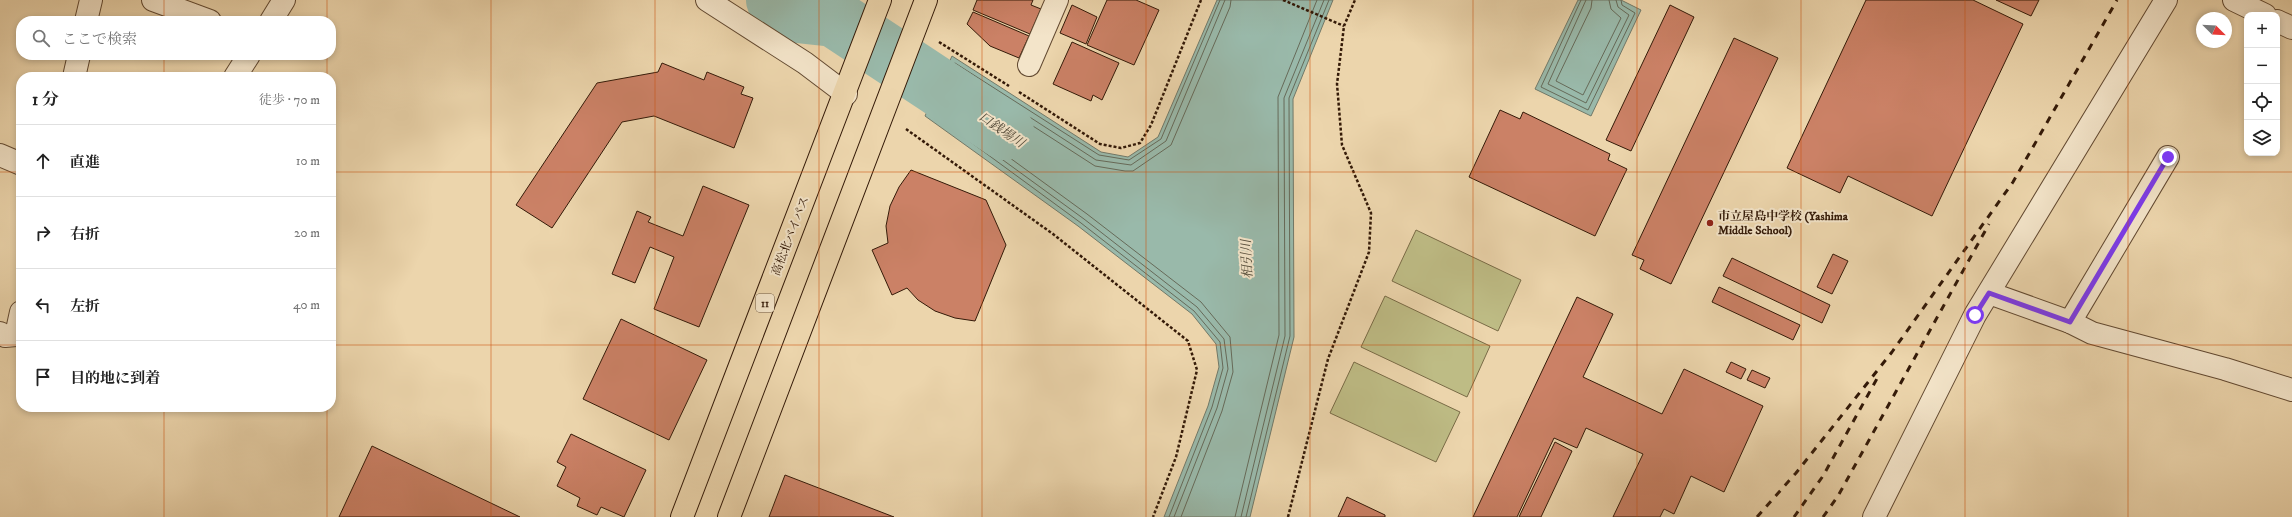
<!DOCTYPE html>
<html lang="ja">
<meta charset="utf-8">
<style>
:root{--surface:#fff;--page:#f6f6f6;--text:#222;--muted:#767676;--line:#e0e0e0}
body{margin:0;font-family:"IM FELL DW Pica","Noto Serif JP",serif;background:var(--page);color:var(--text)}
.controls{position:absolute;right:12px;top:12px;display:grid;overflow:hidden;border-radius:8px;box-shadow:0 2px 6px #0003}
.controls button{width:36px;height:36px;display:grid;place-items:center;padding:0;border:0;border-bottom:1px solid var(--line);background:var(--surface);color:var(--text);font:20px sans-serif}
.compass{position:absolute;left:2196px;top:12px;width:36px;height:36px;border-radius:50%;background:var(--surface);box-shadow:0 2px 6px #0003;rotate:114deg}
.stop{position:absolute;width:12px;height:12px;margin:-9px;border:3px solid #7c3aed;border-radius:50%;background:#fff}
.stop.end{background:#7c3aed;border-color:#fff;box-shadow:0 1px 4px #0008}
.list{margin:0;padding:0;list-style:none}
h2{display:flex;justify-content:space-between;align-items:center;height:52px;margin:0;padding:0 16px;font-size:17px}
h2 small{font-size:13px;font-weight:400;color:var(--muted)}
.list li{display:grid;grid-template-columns:26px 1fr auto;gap:12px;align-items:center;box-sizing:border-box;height:72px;padding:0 16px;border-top:1px solid var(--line)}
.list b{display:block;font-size:15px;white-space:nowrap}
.list em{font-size:13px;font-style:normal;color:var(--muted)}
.icon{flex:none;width:22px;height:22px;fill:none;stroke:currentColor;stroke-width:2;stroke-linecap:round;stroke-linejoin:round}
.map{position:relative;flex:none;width:2292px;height:517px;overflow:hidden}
.search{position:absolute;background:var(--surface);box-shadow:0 2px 6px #0003;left:16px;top:16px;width:320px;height:44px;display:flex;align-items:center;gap:10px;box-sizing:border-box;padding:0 14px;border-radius:16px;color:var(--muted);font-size:15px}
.panel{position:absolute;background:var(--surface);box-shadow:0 2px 6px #0003;left:16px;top:72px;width:320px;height:340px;border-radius:16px}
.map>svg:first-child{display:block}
.green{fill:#bebc85;stroke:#796b46}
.water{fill:#99b9aa;stroke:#717969}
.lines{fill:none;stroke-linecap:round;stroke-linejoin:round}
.shore{stroke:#666a59;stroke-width:1}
.river{stroke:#99b9aa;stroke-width:58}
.building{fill:#cb8166;stroke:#341a08}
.minor-casing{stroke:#624931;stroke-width:24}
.highway-casing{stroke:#341a08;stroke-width:24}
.path{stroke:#341a08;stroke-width:2.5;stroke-dasharray:3 2;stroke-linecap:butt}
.minor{stroke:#f3e4c9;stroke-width:22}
.highway{stroke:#ecd5ac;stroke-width:22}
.rail{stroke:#341a08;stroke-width:3;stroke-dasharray:7 7;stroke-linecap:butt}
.route{stroke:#7c3aed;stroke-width:5}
.grid{fill:none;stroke:#cd500b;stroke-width:1;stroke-opacity:0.55}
.poi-dot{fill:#8f2418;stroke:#f3e4c9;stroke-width:1.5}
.labels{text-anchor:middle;stroke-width:4;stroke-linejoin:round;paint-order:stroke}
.shield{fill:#f3e4c9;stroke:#6d5742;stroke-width:1}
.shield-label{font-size:11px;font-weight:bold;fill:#341a08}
.poi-label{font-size:12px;font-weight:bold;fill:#341a08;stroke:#f3e4c9;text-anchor:start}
.street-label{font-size:12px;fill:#341a08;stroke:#f3e4c9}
.water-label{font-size:13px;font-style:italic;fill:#524a39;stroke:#f3e4c9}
</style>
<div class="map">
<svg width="2292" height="517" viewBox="0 0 2292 517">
<rect width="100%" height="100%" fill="#ecd5ac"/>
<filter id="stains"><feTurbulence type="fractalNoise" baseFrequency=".005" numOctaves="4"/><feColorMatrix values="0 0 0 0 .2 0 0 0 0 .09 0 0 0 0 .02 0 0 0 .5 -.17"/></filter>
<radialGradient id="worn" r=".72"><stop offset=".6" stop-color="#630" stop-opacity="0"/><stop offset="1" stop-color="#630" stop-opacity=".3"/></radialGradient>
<g class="green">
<path d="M1416,230L1521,280L1498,331L1392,281Z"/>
<path d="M1385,296L1490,346L1467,397L1361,347Z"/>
<path d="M1354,362L1460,412L1436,462L1330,413Z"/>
</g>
<g class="water">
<path d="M1217,0H1333L1293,99L1294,337L1250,517H1164L1208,406L1219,367L1216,344L1192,314L1078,226L925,116L952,56L1101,152L1128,157L1158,137Z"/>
<path d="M1578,0H1621L1641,10L1591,116L1535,89Z"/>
</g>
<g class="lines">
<g class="shore">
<path d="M1581,0L1541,87L1588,110L1635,13L1622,5L1621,0"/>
<path d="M1586,0L1548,84L1586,103L1629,15L1618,7L1616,0"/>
<path d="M1592,0L1591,8L1556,81L1583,95L1621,18L1611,9L1609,0"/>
<path d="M1169,517L1212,407L1223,368L1220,342L1194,311L1081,223L931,113L953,64L955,63L1099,155L1129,160L1161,139L1220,0"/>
<path d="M1174,517L1217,408L1228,369L1224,339L1197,307L1084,219L937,112L955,71L957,70L1096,160L1131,165L1166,141L1225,0"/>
<path d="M1181,517L1222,411L1233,372L1230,337L1201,302L1087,214L944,110L960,79L1095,166L1125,171H1133L1171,145L1230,7L1231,0"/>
<path d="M1235,517L1279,335L1278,97L1317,0"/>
<path d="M1241,517L1285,336L1284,98L1324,0"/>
<path d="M1246,517L1290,336L1289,98L1329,0"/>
</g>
<path class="river" d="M775,0L797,14L834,18L1005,131"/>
</g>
<g class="building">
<path d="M977,0H1033L1031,5L1041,9L1030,34L973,10Z"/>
<path d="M1107,0H1136L1159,10L1134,65L1087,45Z"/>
<path d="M1866,0H1973L2023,24L1932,216L1848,176L1840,193L1787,168Z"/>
<path d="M1996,0H2039L2031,16Z"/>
<path d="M1072,5L1097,17L1086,44L1060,33Z"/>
<path d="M1670,5L1694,17L1631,151L1606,140Z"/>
<path d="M973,12L1029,36L1019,58L990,46L967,24Z"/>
<path d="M1734,38L1778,58L1671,284L1640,269L1644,260L1632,255Z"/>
<path d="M1072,42L1119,63L1102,100L1093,95L1091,101L1053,84Z"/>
<path d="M662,63L704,80L707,72L744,87L741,94L753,98L734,148L654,116L622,122L552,228L516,205L597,83L658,72Z"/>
<path d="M1500,110L1520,119L1523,112L1610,154L1608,160L1627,169L1595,236L1469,177Z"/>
<path d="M911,170L986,200L1006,245L975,321L955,318L935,311L918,300L907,288L892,295L872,250L888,243L886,226L890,206L899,187Z"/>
<path d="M703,186L749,205L699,327L654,309L674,257L650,247L635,283L612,274L637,211L651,217L648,222L683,236Z"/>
<path d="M1833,254L1848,261L1832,294L1817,287Z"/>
<path d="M1732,258L1830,305L1822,323L1723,276Z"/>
<path d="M1719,287L1800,325L1793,340L1712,302Z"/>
<path d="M1577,297L1613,314L1583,377L1662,414L1684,369L1763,406L1724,492L1691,476L1674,514L1664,509L1660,517H1613L1643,454L1586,428L1577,448L1554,438L1517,517H1473Z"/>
<path d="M621,319L707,360L669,440L583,399Z"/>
<path d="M1731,362L1746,369L1741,379L1726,372Z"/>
<path d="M1752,370L1770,378L1765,388L1747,380Z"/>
<path d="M571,434L646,470L624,517L601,507L597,515L577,506L580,498L557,486L566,467L557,462Z"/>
<path d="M1555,442L1572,451L1541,517H1519Z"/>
<path d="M372,446L520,517H339Z"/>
<path d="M785,475L894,517H769Z"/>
<path d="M1347,497L1385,515V517H1338Z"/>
</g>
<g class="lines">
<g class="minor-casing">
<g id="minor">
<path d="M153,0L210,21"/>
<path d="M707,0L805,63L846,94"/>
<path d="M2234,0L2265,15"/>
<path d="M86,21L91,0"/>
<path d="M271,21L284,0"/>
<path d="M2277,21L2292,28"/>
<path d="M1029,65L1057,0"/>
<path d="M74,77L79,55"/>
<path d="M235,77L249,55"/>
<path d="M0,155L21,164"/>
<path d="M1989,293L2070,322L2092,333L2225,369L2292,390"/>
<path d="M2070,322L2168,157"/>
<path d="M0,333L5,336L16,335L21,312"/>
<path d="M1874,517L1975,315L2166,0"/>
</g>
</g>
<g class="highway-casing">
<g id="highway">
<path d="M682,517L880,0"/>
<path d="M729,517L926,0"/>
</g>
</g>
<g class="path">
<path d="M1283,0L1344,26"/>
<path d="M939,42L1009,86"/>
<path d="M1019,92L1100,144L1121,148L1140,143L1151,125L1201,0"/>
<path d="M906,129L1053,234L1188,341L1197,370L1176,457L1153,517"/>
<path d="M1288,517L1328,359L1369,252L1371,213L1342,145L1337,84L1344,26L1355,0"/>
</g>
<use href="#minor" class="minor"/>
<use href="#highway" class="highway"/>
<g class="rail">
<path d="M1757,517L1796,473L1892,352L2013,182L2117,0"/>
<path d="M1794,517L1823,476L1879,375"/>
<path d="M1823,517L1838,496L1989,224"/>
</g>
</g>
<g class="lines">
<path class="route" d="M1975,315L1989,293L2070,322L2168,157"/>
</g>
<path class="grid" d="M164,0V21M327,0V21M491,0V517M655,0V517M819,0V517M982,0V517M1146,0V517M1310,0V517M1473,0V517M1637,0V517M1801,0V517M1965,0V517M2128,0V517M164,55V77M327,55V77M0,172H21M331,172H2292M0,345H21M331,345H2292M164,407V517M327,407V517"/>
<circle class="poi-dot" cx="1710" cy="223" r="4"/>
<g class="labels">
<rect class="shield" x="756" y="294" width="18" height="18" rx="3"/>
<g class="shield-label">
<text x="765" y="307">11</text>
</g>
<g class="poi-label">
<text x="1718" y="220">市立屋島中学校 (Yashima<tspan x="1718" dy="14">Middle School)</tspan></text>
</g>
<g class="street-label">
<text transform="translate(790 236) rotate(-69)" y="4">高松北バイパス</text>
</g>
<g class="water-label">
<text transform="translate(1002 129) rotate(34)" y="5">口銭場川</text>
<text transform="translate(1246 259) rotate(-93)" y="5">相引川</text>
</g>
</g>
<rect width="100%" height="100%" filter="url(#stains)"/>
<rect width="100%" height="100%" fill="url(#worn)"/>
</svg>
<div class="controls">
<button>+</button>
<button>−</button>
<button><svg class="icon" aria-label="locate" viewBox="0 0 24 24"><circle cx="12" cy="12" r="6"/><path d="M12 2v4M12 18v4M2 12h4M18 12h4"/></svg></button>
<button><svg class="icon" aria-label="layers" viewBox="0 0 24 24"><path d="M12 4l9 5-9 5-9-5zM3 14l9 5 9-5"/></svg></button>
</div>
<svg class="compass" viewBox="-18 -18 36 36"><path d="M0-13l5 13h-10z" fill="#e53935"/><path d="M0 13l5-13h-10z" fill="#767676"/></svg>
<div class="stop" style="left:1975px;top:315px"></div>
<div class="stop end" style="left:2168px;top:157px"></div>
<div class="search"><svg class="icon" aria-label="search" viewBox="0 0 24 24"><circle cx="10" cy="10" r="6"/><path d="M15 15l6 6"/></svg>ここで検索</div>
<section class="panel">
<h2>1 分<small>徒歩 · 70 m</small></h2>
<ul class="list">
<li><svg class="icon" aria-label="ahead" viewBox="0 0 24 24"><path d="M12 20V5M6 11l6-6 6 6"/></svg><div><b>直進</b></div><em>10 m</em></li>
<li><svg class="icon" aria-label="right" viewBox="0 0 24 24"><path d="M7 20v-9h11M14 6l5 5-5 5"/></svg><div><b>右折</b></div><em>20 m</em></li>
<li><svg class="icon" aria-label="left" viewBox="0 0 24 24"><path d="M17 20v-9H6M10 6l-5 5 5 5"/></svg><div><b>左折</b></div><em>40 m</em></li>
<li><svg class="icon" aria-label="arrive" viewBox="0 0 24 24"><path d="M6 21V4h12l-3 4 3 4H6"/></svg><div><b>目的地に到着</b></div></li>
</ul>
</section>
</div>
